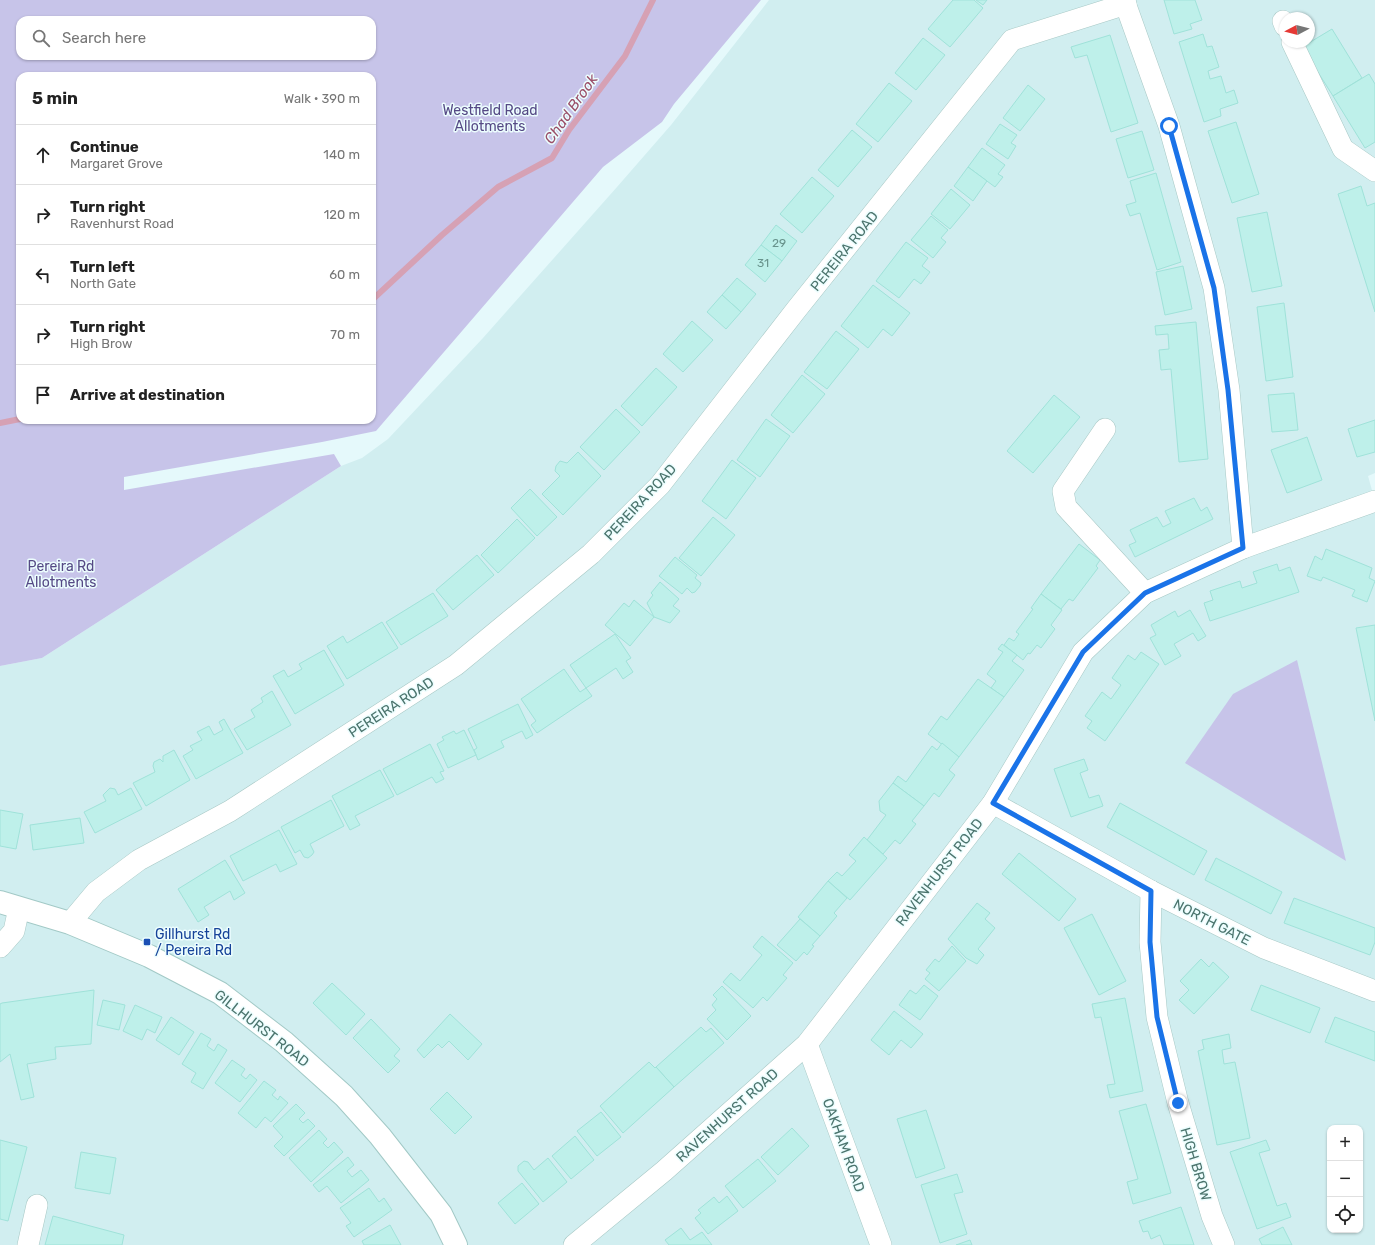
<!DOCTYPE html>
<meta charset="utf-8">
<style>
:root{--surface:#fff;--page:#f2f2f2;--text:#222;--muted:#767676;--line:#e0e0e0}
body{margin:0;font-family:Rubik,sans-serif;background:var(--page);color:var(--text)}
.controls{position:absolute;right:12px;bottom:12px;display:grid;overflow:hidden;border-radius:8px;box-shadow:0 1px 3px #0004}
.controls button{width:36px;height:36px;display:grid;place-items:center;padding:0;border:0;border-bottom:1px solid var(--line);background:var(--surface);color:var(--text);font:20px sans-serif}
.compass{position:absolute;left:1279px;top:12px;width:36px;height:36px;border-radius:50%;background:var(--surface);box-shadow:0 1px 3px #0004;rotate:263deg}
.stop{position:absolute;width:12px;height:12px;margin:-9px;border:3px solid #1a73e8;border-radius:50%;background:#fff}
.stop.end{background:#1a73e8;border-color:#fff;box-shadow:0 1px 4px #0008}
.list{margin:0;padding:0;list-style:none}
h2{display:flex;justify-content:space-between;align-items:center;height:52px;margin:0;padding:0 16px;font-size:17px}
h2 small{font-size:13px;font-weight:400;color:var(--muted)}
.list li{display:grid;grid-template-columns:26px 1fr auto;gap:12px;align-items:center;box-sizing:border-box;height:60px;padding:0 16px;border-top:1px solid var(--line)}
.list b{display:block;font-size:15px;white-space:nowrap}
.list p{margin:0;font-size:13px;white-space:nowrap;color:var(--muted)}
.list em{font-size:13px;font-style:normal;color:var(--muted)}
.icon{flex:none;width:22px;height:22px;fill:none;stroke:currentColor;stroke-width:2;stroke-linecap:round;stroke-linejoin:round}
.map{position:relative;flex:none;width:1375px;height:1245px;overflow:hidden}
.search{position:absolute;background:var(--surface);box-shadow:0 1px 3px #0004;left:16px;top:16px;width:360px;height:44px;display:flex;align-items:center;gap:10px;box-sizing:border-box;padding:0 14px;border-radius:12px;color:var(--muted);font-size:15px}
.panel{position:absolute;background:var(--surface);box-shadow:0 1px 3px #0004;left:16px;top:72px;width:360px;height:352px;border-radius:12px}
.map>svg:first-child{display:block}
.residential{fill:#d1eef0;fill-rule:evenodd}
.green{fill:#c7c4e9;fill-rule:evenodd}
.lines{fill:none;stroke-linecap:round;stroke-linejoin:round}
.stream{stroke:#d6a1b4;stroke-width:6}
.building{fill:#bef0ea;stroke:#9fe2d9}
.street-casing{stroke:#a7c8c5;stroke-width:22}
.secondary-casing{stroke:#a2c9c6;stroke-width:24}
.street{stroke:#fff;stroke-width:21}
.secondary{stroke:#fff;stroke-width:22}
.route{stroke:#1a73e8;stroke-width:5}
.transit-dot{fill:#1a4fb4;stroke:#ecfdfe;stroke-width:1.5}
.labels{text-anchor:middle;stroke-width:3;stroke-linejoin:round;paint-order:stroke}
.number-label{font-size:12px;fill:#68938c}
.park-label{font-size:14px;fill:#554985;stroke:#ecfdfe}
.street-label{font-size:14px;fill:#4b746d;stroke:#ecfdfe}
.transit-label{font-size:14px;fill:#164399;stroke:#ecfdfe;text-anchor:start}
.water-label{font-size:15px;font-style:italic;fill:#9b4f69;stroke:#ecfdfe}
</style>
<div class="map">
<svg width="1375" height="1245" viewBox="0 0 1375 1245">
<rect width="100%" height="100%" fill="#e5f9fb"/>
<path class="residential" d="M769,0H1375V473L1368,476L1375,501V1245H0V666L42,658L341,466L362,458L388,439L483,338L617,187L671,125ZM1285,18H1309V42H1285ZM1330,1128H1360V1230H1330Z"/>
<g class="green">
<path d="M0,0H761L674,104L662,122L603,167L376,431L322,442L124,477V490L334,454L341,466L42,658L0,666ZM20,20H372V56H20ZM20,76H372V420H20Z"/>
<path d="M1297,660L1346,861L1185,763L1233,694Z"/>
</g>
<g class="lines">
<g class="stream">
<path d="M372,300L442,235L498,187L552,158L569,130L625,56L653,0"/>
<path d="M0,423L20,419"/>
</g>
</g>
<g class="building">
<path d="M953,0H974L983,8L950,47L928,29Z"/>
<path d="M976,0H987L983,5Z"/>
<path d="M1164,0H1195L1202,20L1190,24L1192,29L1174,34Z"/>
<path d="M1332,29L1362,78L1333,96L1302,47Z"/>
<path d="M1203,34L1207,47L1212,46L1219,67L1208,71L1210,79L1221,76L1226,93L1234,90L1238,103L1220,109L1221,116L1204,122L1179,42Z"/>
<path d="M1110,35L1138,123L1111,132L1087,55L1075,58L1071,47Z"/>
<path d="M923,38L945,55L916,90L895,73Z"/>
<path d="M1369,74L1375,84V142L1365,148L1333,96Z"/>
<path d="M889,83L912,101L878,142L856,124Z"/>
<path d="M1028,85L1045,99L1020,131L1003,118Z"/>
<path d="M1236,122L1259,194L1232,203L1208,131Z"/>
<path d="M1000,124L1017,135L1011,143L1016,146L1008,159L986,144Z"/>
<path d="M852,130L872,147L838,187L818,170Z"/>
<path d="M1142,131L1154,170L1128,178L1116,139Z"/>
<path d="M982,148L1005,165L998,174L1003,177L995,187L968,167Z"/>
<path d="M968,167L987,181L973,201L954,186Z"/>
<path d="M1156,173L1181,262L1157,270L1140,213L1130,216L1126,205L1136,202L1130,181Z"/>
<path d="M812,177L834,196L802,233L780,214Z"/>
<path d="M1361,186L1367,206L1375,203V312L1338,194Z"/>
<path d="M951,189L970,205L950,229L931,214Z"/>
<path d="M1267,212L1282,286L1252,292L1237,218Z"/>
<path d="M931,216L948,230L941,238L946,242L933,258L911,240Z"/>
<path d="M776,225L797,241L782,261L761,245Z"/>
<path d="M906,242L928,258L922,266L930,272L921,284L914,279L899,298L876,281Z"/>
<path d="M761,245L782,261L765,282L745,265Z"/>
<path d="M1183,266L1192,309L1165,315L1156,272Z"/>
<path d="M737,278L756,294L741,312L722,295Z"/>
<path d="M873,285L910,313L892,336L883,329L868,348L841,326Z"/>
<path d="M722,295L741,312L726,329L707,312Z"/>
<path d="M1284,303L1293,377L1266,381L1257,307Z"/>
<path d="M692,321L713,340L683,372L663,354Z"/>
<path d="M1196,322L1208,459L1179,462L1171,369L1161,370L1159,350L1169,349L1168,334L1156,335L1155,326Z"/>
<path d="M836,331L859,349L827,389L804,372Z"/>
<path d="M656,368L677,387L642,426L621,406Z"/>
<path d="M802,375L825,394L793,433L771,415Z"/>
<path d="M1294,393L1298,430L1272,432L1268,395Z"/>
<path d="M1054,395L1080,417L1033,473L1007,451Z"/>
<path d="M616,409L640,432L604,470L580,447Z"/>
<path d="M766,419L790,436L760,477L737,460Z"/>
<path d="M1375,420V452L1357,457L1348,429Z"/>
<path d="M1307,437L1322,480L1287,493L1271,450Z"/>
<path d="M578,452L601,476L563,515L542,494L560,476L555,471L556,466L560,461L567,463Z"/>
<path d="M732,460L756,478L726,519L702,501Z"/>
<path d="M530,489L557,517L537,536L511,508Z"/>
<path d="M1194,498L1201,511L1207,507L1213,519L1135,557L1129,545L1136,542L1130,530L1157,517L1163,527L1171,523L1165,511Z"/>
<path d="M713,517L735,535L701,576L679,558Z"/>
<path d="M517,519L535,538L498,573L481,555Z"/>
<path d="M1079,544L1100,560L1096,566L1098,568L1073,601L1069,599L1061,609L1041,594Z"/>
<path d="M1326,549L1372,568L1369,578L1375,581L1367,602L1352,596L1355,590L1323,577L1321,581L1307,576L1315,556L1322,560Z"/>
<path d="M477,555L494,575L453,610L436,590Z"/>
<path d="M675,557L697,575L695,578L701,583L700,586L695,592L692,593L687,588L682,594L659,576Z"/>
<path d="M1277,564L1279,571L1290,567L1299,592L1210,621L1204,603L1213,600L1210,591L1240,581L1242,588L1257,583L1253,572Z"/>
<path d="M660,582L679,599L673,606L680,611L670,623L654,617L647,603L653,595L651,593Z"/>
<path d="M433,593L448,616L401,645L386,622Z"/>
<path d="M1041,594L1062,610L1051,625L1055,629L1041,648L1037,645L1030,654L1028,653L1023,660L1004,645L1009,638L1014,641L1019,634L1016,632L1033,609L1031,608Z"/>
<path d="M634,600L654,617L630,646L605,625L624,603L629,607Z"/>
<path d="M1190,610L1206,636L1198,641L1193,633L1174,644L1181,656L1165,665L1150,638L1156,635L1151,625L1175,611L1178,617Z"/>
<path d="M382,622L398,648L347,679L327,646L343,636L347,643Z"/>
<path d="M1375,625V721L1356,628Z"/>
<path d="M615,634L631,658L626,661L633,672L623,679L616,668L586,688L570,665Z"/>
<path d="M1002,644L1017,655L1012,661L1024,670L1004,697L991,688L996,681L987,674L1003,652L998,649Z"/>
<path d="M324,650L344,685L295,714L273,676L284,670L288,677L302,669L299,664Z"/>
<path d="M1141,652L1159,664L1105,741L1087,728L1092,721L1085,716L1102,692L1111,699L1121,685L1112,678L1128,655L1135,660Z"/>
<path d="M564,669L580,692L586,688L592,696L537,733L531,725L536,721L521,699Z"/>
<path d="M978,679L1004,697L959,757L928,734L941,716L947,720Z"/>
<path d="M272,691L291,725L247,750L234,729L255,717L251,710L263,702L261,698Z"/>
<path d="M518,704L533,735L526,739L522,731L501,741L504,747L478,760L474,750L477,748L468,729Z"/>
<path d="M224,719L243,753L196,779L183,756L193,750L190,746L202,740L197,732L209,726L214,735L223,730L219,722Z"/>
<path d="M464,730L476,755L448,768L437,744L444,740L442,737L454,731L456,734Z"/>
<path d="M942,743L959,757L949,770L955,775L939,797L934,793L924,806L893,783L898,776L906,782L932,746L937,750Z"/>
<path d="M430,744L444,771L440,772L444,779L436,783L432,777L397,795L383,769Z"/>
<path d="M174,750L190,780L146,806L133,783L155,772L153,766L154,762L160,759L163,762V756Z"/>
<path d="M1084,759L1088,770L1080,773L1089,798L1099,795L1103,806L1071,817L1054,769Z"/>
<path d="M380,770L394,796L355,816L360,825L350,830L332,796Z"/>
<path d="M893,783L924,806L912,821L916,824L900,844L895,840L883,854L867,840L886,815L880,811L879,801Z"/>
<path d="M110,788L115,789L118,795L131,788L142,809L95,833L84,812L106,801L103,795Z"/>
<path d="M331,800L344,826L310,844L314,852L312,855L308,858L304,857L300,850L295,853L281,827Z"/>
<path d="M1120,803L1207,851L1194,875L1107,827Z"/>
<path d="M0,810L23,814L16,849L0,846Z"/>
<path d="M80,818L84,843L33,850L30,825Z"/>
<path d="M279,830L297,864L280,872L276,864L243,881L230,856Z"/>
<path d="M864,837L887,858L850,900L828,881L837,872L842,876L856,861L849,855Z"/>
<path d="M1019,853L1076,899L1059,921L1002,874Z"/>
<path d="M1216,858L1282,892L1271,914L1205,880Z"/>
<path d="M225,860L245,893L234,900L230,891L204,907L209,915L198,922L178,889Z"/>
<path d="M828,881L847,898L834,913L837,916L820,936L798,917Z"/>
<path d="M1294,898L1375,928V942L1370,955L1284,923Z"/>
<path d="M977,903L990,913L985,919L995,928L978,949L984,955L977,964L966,958L948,939Z"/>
<path d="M1092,914L1126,981L1099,995L1064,928Z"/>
<path d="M800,919L820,936L812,945L814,946L807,955L804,952L796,961L777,945Z"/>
<path d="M762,936L793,963L783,975L787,978L767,1001L763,997L753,1008L723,982L731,973L740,981L762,955L753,947Z"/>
<path d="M952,946L966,961L939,991L925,979L930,973L926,970L935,959L939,962Z"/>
<path d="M1201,959L1209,967L1213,962L1229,977L1194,1014L1179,1000L1189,990L1180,981Z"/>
<path d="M332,983L365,1014L346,1035L313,1003Z"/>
<path d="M924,985L938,996L920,1020L899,1005L910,990L916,994Z"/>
<path d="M1261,985L1320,1008L1310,1033L1251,1010Z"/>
<path d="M722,986L751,1016L727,1040L707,1019L716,1010L712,1005L717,999L713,995Z"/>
<path d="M94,990L91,1044L55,1047L56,1059L27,1064L34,1097L21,1100L10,1054L0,1062V1004L2,1003Z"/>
<path d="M1125,998L1143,1091L1110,1098L1107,1085L1115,1084L1101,1017L1095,1018L1092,1004Z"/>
<path d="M103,1000L125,1005L119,1030L97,1025Z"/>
<path d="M135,1005L162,1017L155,1033L147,1029L142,1040L123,1031Z"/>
<path d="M894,1011L923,1034L911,1048L901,1040L889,1055L871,1040Z"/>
<path d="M450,1014L482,1044L468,1060L449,1041L442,1048L438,1044L424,1058L417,1050Z"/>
<path d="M171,1017L194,1032L179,1055L156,1040Z"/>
<path d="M1335,1017L1375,1032V1061L1325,1042Z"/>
<path d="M371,1019L400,1049L394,1056L400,1061L388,1073L353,1038Z"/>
<path d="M701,1027L706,1032L711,1028L724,1043L674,1087L656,1067Z"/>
<path d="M201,1033L211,1039L207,1046L214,1051L218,1044L227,1050L203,1089L191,1082L196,1073L182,1064Z"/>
<path d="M1229,1034L1231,1048L1222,1050L1224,1064L1235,1062L1250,1138L1217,1145L1198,1051L1204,1049L1202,1040Z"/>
<path d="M232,1060L245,1069L241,1075L246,1079L250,1074L257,1080L240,1102L215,1083Z"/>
<path d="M649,1062L655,1068L656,1067L674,1087L623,1133L600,1106Z"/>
<path d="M264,1081L276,1090L272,1095L278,1100L280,1096L288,1103L271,1122L265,1117L256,1128L238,1113Z"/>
<path d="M447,1092L472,1117L455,1134L430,1109Z"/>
<path d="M296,1104L305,1113L299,1119L303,1123L308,1119L315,1126L284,1156L274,1146L283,1137L273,1126Z"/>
<path d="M1146,1104L1171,1193L1133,1204L1127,1182L1138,1179L1119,1111Z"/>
<path d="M926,1110L945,1168L916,1178L897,1119Z"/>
<path d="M601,1112L621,1137L597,1156L577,1131Z"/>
<path d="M792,1128L809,1146L778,1175L761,1157Z"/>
<path d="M319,1130L327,1139L323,1143L328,1148L334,1142L343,1152L311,1182L289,1158Z"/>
<path d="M575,1136L594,1160L571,1179L552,1156Z"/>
<path d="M0,1140L27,1147L8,1221L0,1219Z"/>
<path d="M1266,1140L1270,1150L1259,1153L1277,1206L1286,1203L1291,1217L1257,1229L1230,1152Z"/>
<path d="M81,1152L116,1158L110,1194L75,1188Z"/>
<path d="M348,1157L354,1165L347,1171L352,1177L361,1170L369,1180L341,1203L327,1186L319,1192L313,1185Z"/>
<path d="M548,1158L567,1182L543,1202L518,1171V1166L524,1161L528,1162L534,1170Z"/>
<path d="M758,1159L776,1181L743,1208L725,1186Z"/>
<path d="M957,1174L963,1192L954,1194L967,1234L940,1243L921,1185Z"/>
<path d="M522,1183L539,1204L515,1224L498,1203Z"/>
<path d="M369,1188L379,1202L384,1198L392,1210L354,1237L346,1226L351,1223L340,1208Z"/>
<path d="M727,1196L738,1211L708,1234L695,1218L701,1213L698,1210L714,1197L719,1203Z"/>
<path d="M1181,1207L1194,1245H1164L1160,1235L1151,1239L1148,1231L1143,1232L1139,1221Z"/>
<path d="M53,1216L124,1235L122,1245H45Z"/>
<path d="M390,1225L401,1245H364L362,1241Z"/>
<path d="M1283,1227L1292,1245H1262L1259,1239Z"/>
<path d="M681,1228L690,1240L702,1232L712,1245H669L665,1240Z"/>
<path d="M970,1240L972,1245H956Z"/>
</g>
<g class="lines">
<g class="street-casing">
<g id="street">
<path d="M1124,0L1169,126L1214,288L1229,390L1243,548"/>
<path d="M1283,21L1285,26"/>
<path d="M1292,42L1343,149L1375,171"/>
<path d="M1105,429L1063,491L1066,507L1145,593"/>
<path d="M993,803L1151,891L1264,948L1375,991"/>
<path d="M1151,891L1150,942L1157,1017L1178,1103L1212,1216L1224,1245"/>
<path d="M70,923L96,892L139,860L230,811L456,665L591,554L660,485L796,310L1012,40L1126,4"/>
<path d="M0,947L14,931L19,908"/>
<path d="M807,1044L881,1245"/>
<path d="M28,1245L37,1205"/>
<path d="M574,1245L664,1171L807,1044L993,803L1083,652L1145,593L1243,548L1375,501"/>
</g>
</g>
<g class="secondary-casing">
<path id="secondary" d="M0,902L70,923L149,956L220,993L284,1042L344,1096L380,1136L441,1214L456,1245"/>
</g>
<use href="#street" class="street"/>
<use href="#secondary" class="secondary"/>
</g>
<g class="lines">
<path class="route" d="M1169,126L1214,288L1228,390L1243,548L1145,593L1083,652L993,803L1151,891L1150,942L1157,1017L1178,1103"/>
</g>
<rect class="transit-dot" x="143" y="938" width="8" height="8" rx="2"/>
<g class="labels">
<g class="number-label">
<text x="779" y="247">29</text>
<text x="763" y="267">31</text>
</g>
<g class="park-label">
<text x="490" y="115">Westfield Road<tspan x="490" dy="16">Allotments</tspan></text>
<text x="61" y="571">Pereira Rd<tspan x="61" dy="16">Allotments</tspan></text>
</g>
<g class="street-label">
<text transform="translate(844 251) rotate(-51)" y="5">PEREIRA ROAD</text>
<text transform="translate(640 502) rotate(-47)" y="5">PEREIRA ROAD</text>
<text transform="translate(391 707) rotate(-33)" y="5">PEREIRA ROAD</text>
<text transform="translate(939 872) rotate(-52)" y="5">RAVENHURST ROAD</text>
<text transform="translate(1212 922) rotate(27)" y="5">NORTH GATE</text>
<text transform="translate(262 1028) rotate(38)" y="5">GILLHURST ROAD</text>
<text transform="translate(727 1115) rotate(-42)" y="5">RAVENHURST ROAD</text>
<text transform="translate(844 1145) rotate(70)" y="5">OAKHAM ROAD</text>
<text transform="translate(1196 1164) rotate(73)" y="5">HIGH BROW</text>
</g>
<g class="transit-label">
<text x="155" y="939">Gillhurst Rd<tspan x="155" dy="16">/ Pereira Rd</tspan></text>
</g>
<g class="water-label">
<text transform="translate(571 109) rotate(-55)" y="5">Chad Brook</text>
</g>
</g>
</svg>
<div class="controls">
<button>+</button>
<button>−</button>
<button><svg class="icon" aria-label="locate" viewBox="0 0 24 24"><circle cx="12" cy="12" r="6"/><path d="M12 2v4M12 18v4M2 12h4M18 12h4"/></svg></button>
</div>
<svg class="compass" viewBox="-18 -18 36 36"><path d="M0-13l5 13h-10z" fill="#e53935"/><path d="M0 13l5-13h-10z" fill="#767676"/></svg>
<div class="stop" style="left:1169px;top:126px"></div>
<div class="stop end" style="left:1178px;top:1103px"></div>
<div class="search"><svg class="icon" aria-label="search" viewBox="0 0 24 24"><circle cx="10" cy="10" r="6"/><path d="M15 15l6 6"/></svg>Search here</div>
<section class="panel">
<h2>5 min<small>Walk · 390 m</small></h2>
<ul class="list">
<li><svg class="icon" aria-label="ahead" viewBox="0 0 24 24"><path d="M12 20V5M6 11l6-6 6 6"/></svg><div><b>Continue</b><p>Margaret Grove</p></div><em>140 m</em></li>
<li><svg class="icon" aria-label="right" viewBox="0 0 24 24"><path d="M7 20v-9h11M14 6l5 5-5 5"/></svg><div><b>Turn right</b><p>Ravenhurst Road</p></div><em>120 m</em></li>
<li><svg class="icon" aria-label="left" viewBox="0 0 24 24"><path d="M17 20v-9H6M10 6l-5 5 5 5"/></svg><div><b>Turn left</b><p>North Gate</p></div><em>60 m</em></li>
<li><svg class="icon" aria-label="right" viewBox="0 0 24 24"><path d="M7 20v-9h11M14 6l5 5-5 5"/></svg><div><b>Turn right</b><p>High Brow</p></div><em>70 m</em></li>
<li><svg class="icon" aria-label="arrive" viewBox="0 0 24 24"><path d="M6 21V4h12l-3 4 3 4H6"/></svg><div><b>Arrive at destination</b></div></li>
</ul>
</section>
</div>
